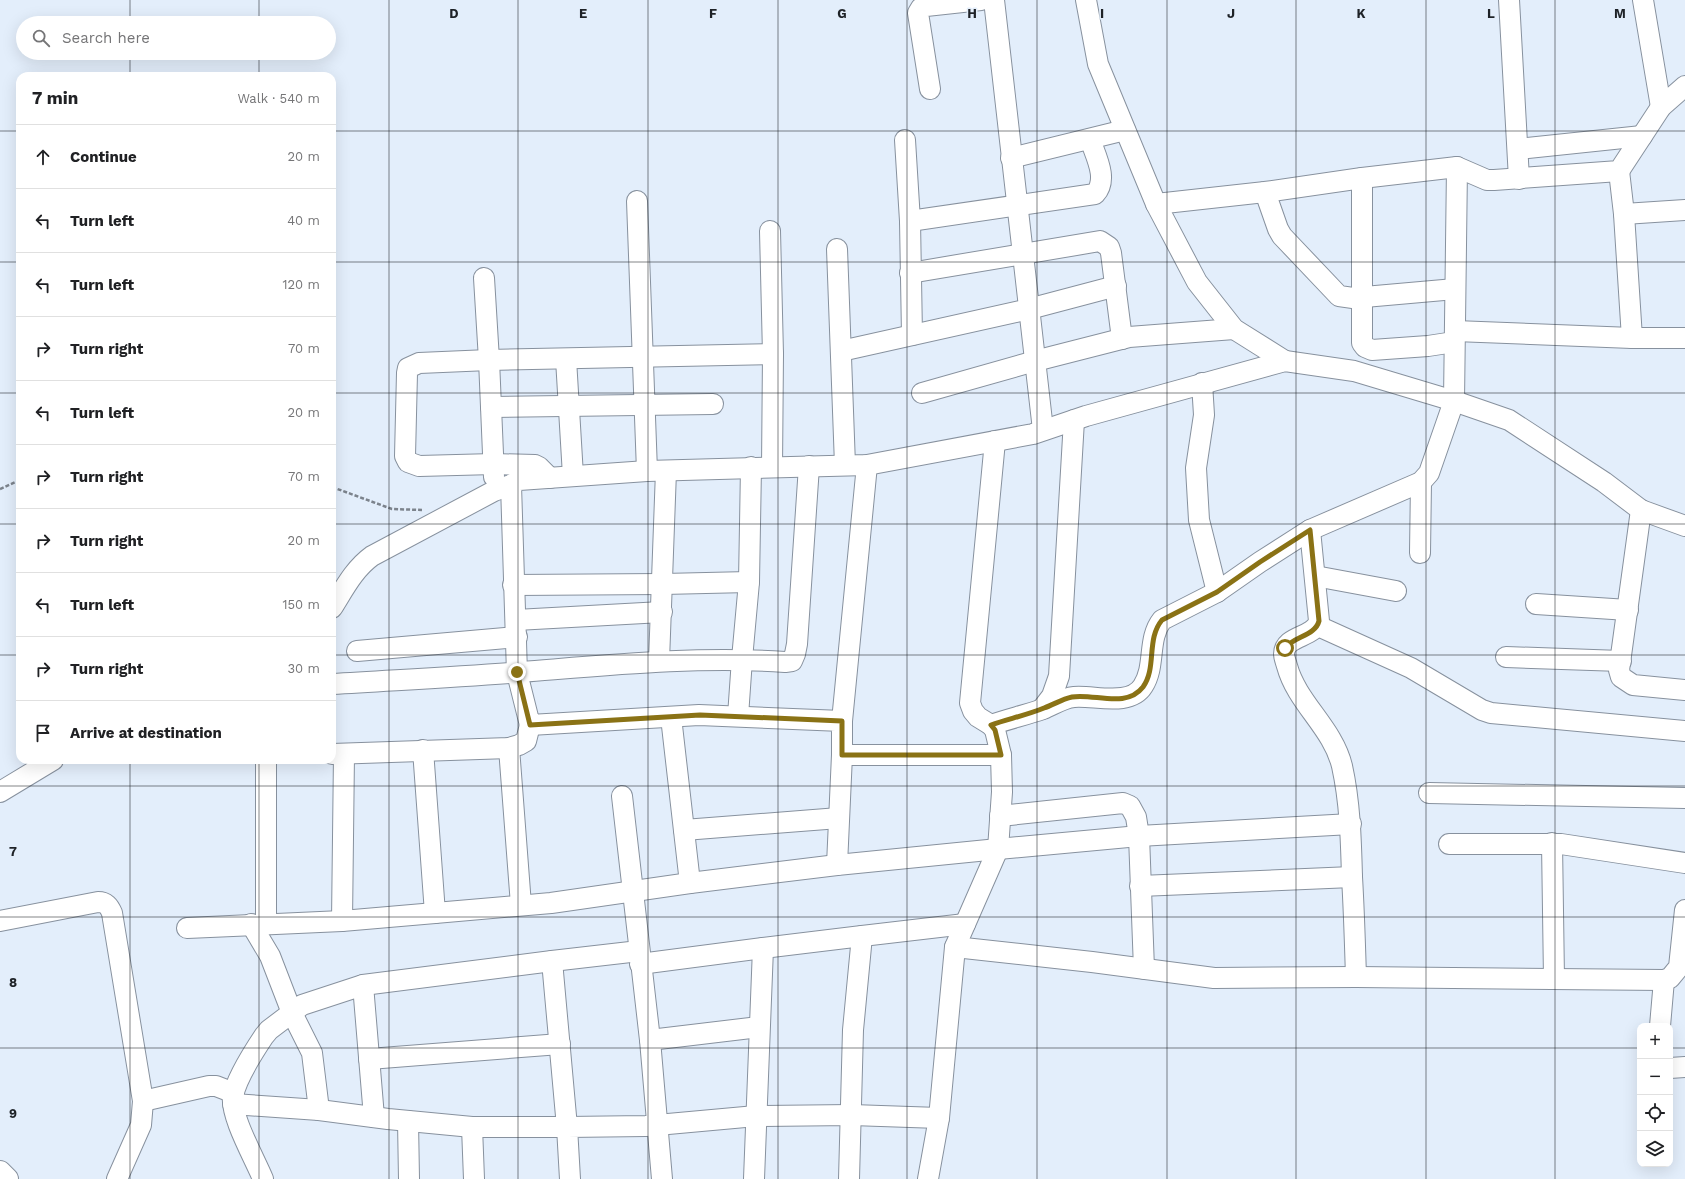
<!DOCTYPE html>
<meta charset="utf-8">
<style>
:root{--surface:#fff;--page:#f6f6f6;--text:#202124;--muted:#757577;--line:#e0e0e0}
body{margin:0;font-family:"Work Sans",sans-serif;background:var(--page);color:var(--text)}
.controls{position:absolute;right:12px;bottom:12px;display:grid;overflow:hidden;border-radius:8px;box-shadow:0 4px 16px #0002}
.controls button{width:36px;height:36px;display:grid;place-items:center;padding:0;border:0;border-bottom:1px solid var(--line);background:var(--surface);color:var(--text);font:20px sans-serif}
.stop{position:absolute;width:12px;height:12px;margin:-9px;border:3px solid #8a7215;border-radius:50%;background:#fff}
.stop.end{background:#8a7215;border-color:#fff;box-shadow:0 1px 4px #0008}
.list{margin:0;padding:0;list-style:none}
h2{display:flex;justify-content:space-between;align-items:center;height:52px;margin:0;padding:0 16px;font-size:17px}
h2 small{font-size:13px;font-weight:400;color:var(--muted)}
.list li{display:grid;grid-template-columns:26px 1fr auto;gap:12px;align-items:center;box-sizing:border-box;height:64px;padding:0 16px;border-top:1px solid var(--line)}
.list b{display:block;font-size:15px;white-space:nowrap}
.list em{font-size:13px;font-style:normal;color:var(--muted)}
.icon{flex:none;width:22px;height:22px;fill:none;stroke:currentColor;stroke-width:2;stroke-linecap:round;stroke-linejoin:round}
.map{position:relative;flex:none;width:1685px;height:1179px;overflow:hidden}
.search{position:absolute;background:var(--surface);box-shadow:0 4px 16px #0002;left:16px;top:16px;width:320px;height:44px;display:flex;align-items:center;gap:10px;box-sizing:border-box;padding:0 14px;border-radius:22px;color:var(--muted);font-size:15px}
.panel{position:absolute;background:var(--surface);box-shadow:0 4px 16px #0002;left:16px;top:72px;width:320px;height:692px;border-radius:12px}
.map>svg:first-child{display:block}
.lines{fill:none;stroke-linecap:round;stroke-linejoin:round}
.minor-casing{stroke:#87919e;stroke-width:22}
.major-casing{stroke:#87919e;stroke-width:24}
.path{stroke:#7c838c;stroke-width:2.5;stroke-dasharray:4 2;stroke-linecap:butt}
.minor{stroke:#fff;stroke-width:20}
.major{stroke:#fff;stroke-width:22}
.route{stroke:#8a7215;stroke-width:5}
.grid{fill:none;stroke:#1e2227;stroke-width:1;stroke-opacity:0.55}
.grid-label{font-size:13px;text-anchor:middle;font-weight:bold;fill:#1e2227;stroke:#e3eefb;stroke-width:3;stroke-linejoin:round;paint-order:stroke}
</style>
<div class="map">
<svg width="1685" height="1179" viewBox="0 0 1685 1179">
<rect width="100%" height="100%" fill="#e3eefb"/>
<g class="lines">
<g class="minor-casing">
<g id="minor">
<path d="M994,0L1043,430"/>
<path d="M1086,0L1098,64L1156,204L1197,282L1234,329L1285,361"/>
<path d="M1509,0L1519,179"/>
<path d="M1643,0L1661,107"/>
<path d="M930,89L918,13L921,8L926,6L981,0"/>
<path d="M905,140L910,221L912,335"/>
<path d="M1518,149L1642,136"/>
<path d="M1011,158L1125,130"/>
<path d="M1619,171L1624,214L1632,338"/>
<path d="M1362,178V343L1365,347L1372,350L1428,346L1454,342"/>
<path d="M1265,192L1278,229L1282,236L1339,296L1353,298L1455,289"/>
<path d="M637,201L647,471"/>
<path d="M1156,204L1265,192L1362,178L1457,167L1487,180H1494L1619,171L1661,107L1685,86"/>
<path d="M1624,214L1685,210"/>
<path d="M910,221L1095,194C1109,179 1095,155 1090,139"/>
<path d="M770,231L773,354L772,467"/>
<path d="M837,249L845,465"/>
<path d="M910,273L1100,241L1109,247L1111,253L1122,339"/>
<path d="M484,278L489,360L494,477"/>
<path d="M1455,331L1632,338H1685"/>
<path d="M841,351L1029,309L1116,286"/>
<path d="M566,359L573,476"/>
<path d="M1202,383L1204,415L1196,468L1199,520L1217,592"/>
<path d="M922,393L1035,361L1129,337L1234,329"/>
<path d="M491,407L713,404"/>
<path d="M550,478L539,467L535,465L494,464L419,466L408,462L405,456L407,373L408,368L419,363L489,360L773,354"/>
<path d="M1641,510L1619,670L1621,677L1633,685L1685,690"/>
<path d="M1310,530L1319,621C1315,638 1284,635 1284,654C1284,658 1286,662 1287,666C1297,703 1333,728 1342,766C1350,802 1351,840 1352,877C1354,910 1355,944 1356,977"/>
<path d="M1420,553L1421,482"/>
<path d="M1315,576L1396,591"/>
<path d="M513,585L663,584L749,582"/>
<path d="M1536,604L1628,610"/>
<path d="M332,608C344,589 354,569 372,556L494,491L511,485"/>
<path d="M516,620L662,612"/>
<path d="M1318,626L1411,668L1482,710L1491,713L1685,731"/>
<path d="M357,651L517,637"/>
<path d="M1506,657L1621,661"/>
<path d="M659,661L666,471"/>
<path d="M332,684C395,680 459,677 522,672C610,665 697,656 785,662L792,661L795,654L797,644L809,466"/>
<path d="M1042,709L1052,696L1059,676L1074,420"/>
<path d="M738,716L742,659L749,582L751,467"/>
<path d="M671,717L690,883"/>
<path d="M842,721L867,465"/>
<path d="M991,725C1008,719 1026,715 1043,709C1053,705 1063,698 1074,697C1094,695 1130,707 1143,686C1156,666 1147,639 1162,620L1217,592L1260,562L1310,530L1421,482L1429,473L1454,401L1457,167"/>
<path d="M509,748L521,905"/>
<path d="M423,750L435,913"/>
<path d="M332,754L509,748L519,745L526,741L530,725"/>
<path d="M1001,755H842V721L699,715L530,725L517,673L511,485L519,480L647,471L867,465L1033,434L1086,416L1285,361L1354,371L1454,401L1509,420L1604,482L1641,510L1685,526"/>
<path d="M266,760V923"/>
<path d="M0,792L53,760"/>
<path d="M1429,793L1685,798"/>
<path d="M622,796L650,1040L662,1179"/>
<path d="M1000,816L1123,803L1130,806L1136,817L1139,836L1144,969"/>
<path d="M684,830L839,818"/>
<path d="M1552,843L1554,979"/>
<path d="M1449,844H1561L1685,863"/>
<path d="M837,865L842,755"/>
<path d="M1140,886L1352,877"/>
<path d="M0,921L98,902C106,902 109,906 112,913L143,1101L141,1125L117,1179"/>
<path d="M342,921L344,754"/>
<path d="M251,924L270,956L292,1013L312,1053L319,1110"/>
<path d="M187,928L342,921L435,913L551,903L690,883L837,865L998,849L1139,836L1351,824"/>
<path d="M862,936L965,924"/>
<path d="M955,947L1092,962L1214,978L1356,977L1664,980L1670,978L1679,967L1685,910"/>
<path d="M640,964L763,948"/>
<path d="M363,985L374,1117"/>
<path d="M1660,1026L1664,980"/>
<path d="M650,1040L759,1027"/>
<path d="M369,1059L560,1044"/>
<path d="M1670,1068L1685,1067"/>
<path d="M143,1101L209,1086H216L234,1093"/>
<path d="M233,1104L319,1110L388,1119L472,1127"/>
<path d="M408,1121L409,1179"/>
<path d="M263,1179C255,1159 230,1116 233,1096C236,1080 254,1051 264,1036L269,1030L302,1005L363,985L552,961L639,951"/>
<path d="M474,1179L472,1127H567L552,961"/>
<path d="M570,1179L567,1127L646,1126L756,1116L852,1115L939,1118"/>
<path d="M754,1179L763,948L862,936L853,1030L849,1179"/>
<path d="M928,1179L939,1118L955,947L998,849L1002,792L1001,755L995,730L991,725L978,717L973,711L970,703L995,441"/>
</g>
</g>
<g class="major-casing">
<path id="major" d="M0,1172L7,1179"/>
</g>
<g class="path">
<path d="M332,487L392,509L422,510"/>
<path d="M0,489L20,480"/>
</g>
<use href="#minor" class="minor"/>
<use href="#major" class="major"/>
</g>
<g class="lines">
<path class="route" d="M517,672L530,725L700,715L842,721V755H1001L995,730L991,725C1008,719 1027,715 1044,708C1053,705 1062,699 1072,697C1094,693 1126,709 1143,687C1157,668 1146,639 1162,620L1217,592L1260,562L1310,530L1319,621C1315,636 1294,636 1285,648"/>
</g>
<path class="grid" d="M130,0V23M259,0V23M389,0V1179M518,0V1179M648,0V1179M778,0V1179M907,0V1179M1037,0V1179M1167,0V1179M1296,0V1179M1426,0V1179M1555,0V1179M130,53V76M259,53V76M0,131H20M332,131H1685M0,262H20M332,262H1685M0,393H20M332,393H1685M0,524H20M332,524H1685M0,655H20M332,655H1685M130,760V1179M259,760V1179M0,786H1685M0,917H1685M0,1048H1640M1670,1048H1685"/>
<g class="grid-label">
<text x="454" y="18">D</text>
<text x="583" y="18">E</text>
<text x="713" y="18">F</text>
<text x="842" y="18">G</text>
<text x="972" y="18">H</text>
<text x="1102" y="18">I</text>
<text x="1231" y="18">J</text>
<text x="1361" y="18">K</text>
<text x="1491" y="18">L</text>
<text x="1620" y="18">M</text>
<text x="13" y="856">7</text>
<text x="13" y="987">8</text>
<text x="13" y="1118">9</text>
</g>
</svg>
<div class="controls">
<button>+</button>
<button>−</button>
<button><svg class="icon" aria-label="locate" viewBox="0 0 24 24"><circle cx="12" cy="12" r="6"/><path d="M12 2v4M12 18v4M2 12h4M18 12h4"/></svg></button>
<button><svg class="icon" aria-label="layers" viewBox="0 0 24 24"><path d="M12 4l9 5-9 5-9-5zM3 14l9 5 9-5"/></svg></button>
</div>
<div class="stop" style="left:1285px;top:648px"></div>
<div class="stop end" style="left:517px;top:672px"></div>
<div class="search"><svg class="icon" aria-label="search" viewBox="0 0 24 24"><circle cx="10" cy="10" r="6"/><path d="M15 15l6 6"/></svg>Search here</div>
<section class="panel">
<h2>7 min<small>Walk · 540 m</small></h2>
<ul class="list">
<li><svg class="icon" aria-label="ahead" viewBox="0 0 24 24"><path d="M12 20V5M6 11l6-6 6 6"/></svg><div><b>Continue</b></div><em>20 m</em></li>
<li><svg class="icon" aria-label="left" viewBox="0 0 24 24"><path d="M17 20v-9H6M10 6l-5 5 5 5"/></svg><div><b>Turn left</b></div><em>40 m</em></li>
<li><svg class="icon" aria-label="left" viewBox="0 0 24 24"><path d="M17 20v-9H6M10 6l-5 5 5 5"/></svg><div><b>Turn left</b></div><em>120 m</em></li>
<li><svg class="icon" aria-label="right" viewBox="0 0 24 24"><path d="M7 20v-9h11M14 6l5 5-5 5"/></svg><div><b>Turn right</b></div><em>70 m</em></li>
<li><svg class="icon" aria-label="left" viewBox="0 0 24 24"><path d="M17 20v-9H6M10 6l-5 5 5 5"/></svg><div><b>Turn left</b></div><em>20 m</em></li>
<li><svg class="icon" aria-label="right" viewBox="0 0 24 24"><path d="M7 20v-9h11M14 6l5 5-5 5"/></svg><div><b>Turn right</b></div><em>70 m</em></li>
<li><svg class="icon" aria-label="right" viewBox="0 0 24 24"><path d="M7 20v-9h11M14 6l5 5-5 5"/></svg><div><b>Turn right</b></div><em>20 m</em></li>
<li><svg class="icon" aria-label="left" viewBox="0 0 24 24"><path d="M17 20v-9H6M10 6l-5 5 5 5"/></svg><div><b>Turn left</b></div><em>150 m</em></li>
<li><svg class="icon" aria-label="right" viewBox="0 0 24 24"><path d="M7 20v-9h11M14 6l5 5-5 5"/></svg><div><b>Turn right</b></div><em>30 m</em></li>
<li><svg class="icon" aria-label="arrive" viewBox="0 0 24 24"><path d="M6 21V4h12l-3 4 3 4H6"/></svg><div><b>Arrive at destination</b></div></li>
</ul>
</section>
</div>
